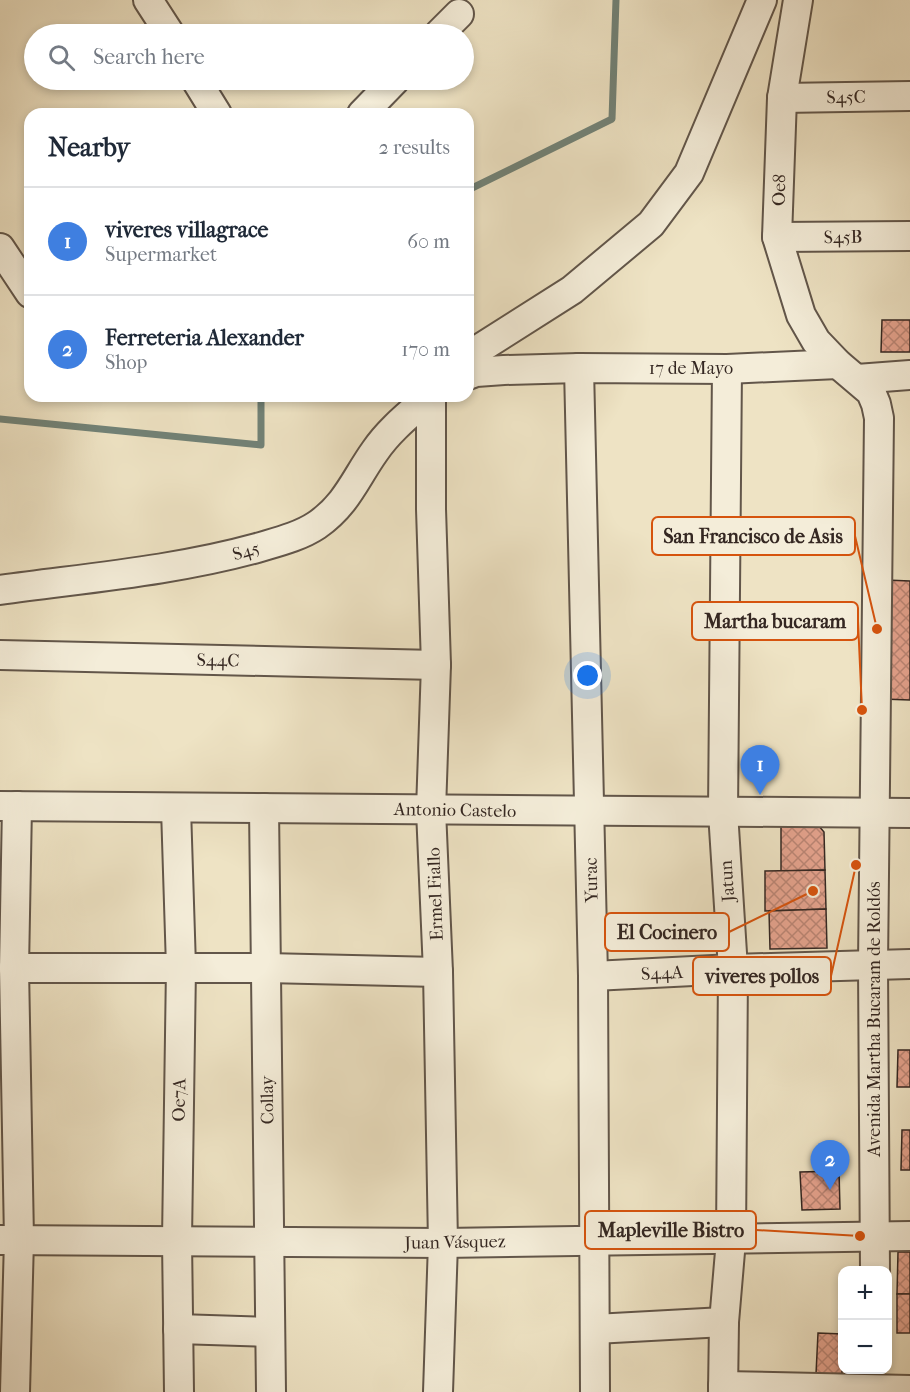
<!DOCTYPE html>
<meta charset="utf-8">
<style>
:root{--surface:#fff;--page:#f6f6f7;--text:#1f2937;--muted:#747a83;--line:#e0e1e3;--accent:#8f2418}
body{margin:0;font-family:"IM FELL French Canon",serif;background:var(--page);color:var(--text)}
.controls{position:absolute;right:18px;bottom:18px;display:grid;overflow:hidden;border-radius:12px;box-shadow:0 3px 9px #0003}
.controls button{width:54px;height:54px;display:grid;place-items:center;padding:0;border:0;border-bottom:2px solid var(--line);background:var(--surface);color:var(--text);font:30px sans-serif}
.you{position:absolute;left:588px;top:676px;width:21px;height:21px;margin:-15px;border:4px solid #fff;border-radius:50%;background:#1a73e8;box-shadow:0 0 0 9px #1a73e833}
.badge{display:grid;place-items:center;width:39px;height:39px;border-radius:50%;background:var(--accent);color:#fff;font-size:20px;font-weight:700}
.pin{position:absolute;translate:-50% -50px;filter:drop-shadow(0 2px 3px #0008)}
.pin::after{content:'';position:absolute;top:32px;width:21px;height:18px;background:inherit;clip-path:polygon(0 0,100% 0,50% 100%)}
.list{margin:0;padding:0;list-style:none}
h2{display:flex;justify-content:space-between;align-items:center;height:78px;margin:0;padding:0 24px;font-size:26px}
h2 small{font-size:20px;font-weight:400;color:var(--muted)}
.list li{display:grid;grid-template-columns:39px 1fr auto;gap:18px;align-items:center;box-sizing:border-box;height:108px;padding:0 24px;border-top:2px solid var(--line)}
.list b{display:block;font-size:22px;white-space:nowrap}
.list p{margin:0;font-size:20px;white-space:nowrap;color:var(--muted)}
.list em{font-size:20px;font-style:normal;color:var(--muted)}
.icon{flex:none;width:33px;height:33px;fill:none;stroke:currentColor;stroke-width:2;stroke-linecap:round;stroke-linejoin:round}
.map{position:relative;flex:none;width:910px;height:1392px;overflow:hidden}
.search{position:absolute;background:var(--surface);box-shadow:0 3px 9px #0003;left:24px;top:24px;width:450px;height:66px;display:flex;align-items:center;gap:15px;box-sizing:border-box;padding:0 21px;border-radius:33px;color:var(--muted);font-size:22px}
.panel{position:absolute;background:var(--surface);box-shadow:0 3px 9px #0003;left:24px;top:108px;width:450px;height:294px;border-radius:18px}
.map>svg:first-child{display:block}
.lines{fill:none;stroke-linecap:round;stroke-linejoin:round}
.stream{stroke:#718277;stroke-width:7}
.building{fill:url(#building-cross-hatch);stroke:#342722;stroke-width:1.5}
.minor-casing{stroke:#62564a;stroke-width:32}
.minor{stroke:#f4edd9;stroke-width:28}
.labels{text-anchor:middle;stroke-width:4.5;stroke-linejoin:round;paint-order:stroke}
.street-label{font-size:18px;fill:#342722;stroke:#f4edd9}
.leader{fill:none;stroke:#d6540e;stroke-width:2}
.callout-dot{fill:#d6540e;stroke:#f4edd9;stroke-width:2}
.callout{fill:#f4edd9;stroke:#d6540e;stroke-width:2}
.callout-label{font-size:20px;text-anchor:middle;font-weight:bold;fill:#342722}
</style>
<div class="map">
<svg width="910" height="1392" viewBox="0 0 910 1392">
<defs>
<pattern id="building-cross-hatch" width="8" height="8" patternUnits="userSpaceOnUse" patternTransform="scale(1.5)"><rect width="8" height="8" fill="#e5a38e"/><path d="M0 0l8 8M0 8l8-8" fill="none" stroke="#ba8574"/></pattern>
</defs>
<rect width="100%" height="100%" fill="#eee3c4"/>
<filter id="stains"><feTurbulence type="fractalNoise" baseFrequency=".00333" numOctaves="4"/><feColorMatrix values="0 0 0 0 .2 0 0 0 0 .09 0 0 0 0 .02 0 0 0 .5 -.17"/></filter>
<radialGradient id="worn" r=".72"><stop offset=".6" stop-color="#630" stop-opacity="0"/><stop offset="1" stop-color="#630" stop-opacity=".3"/></radialGradient>
<g class="lines">
<g class="stream">
<path d="M468,190L612,119L616,0"/>
<path d="M0,419L261,445V396"/>
</g>
</g>
<g class="building">
<path d="M882,320H910V352H881Z"/>
<path d="M886,580L910,581V700L883,699Z"/>
<path d="M781,825H818L824,832L825,870L781,871Z"/>
<path d="M825,870L826,909L765,911V871Z"/>
<path d="M826,909L827,948L770,949L769,911Z"/>
<path d="M898,1050H910V1087H897Z"/>
<path d="M902,1130H910V1170H901Z"/>
<path d="M839,1171L840,1209L802,1210L800,1172Z"/>
<path d="M898,1252H910V1294H897Z"/>
<rect x="897" y="1294" width="13" height="39"/>
<path d="M818,1333L842,1334V1375L816,1374Z"/>
</g>
<g class="lines">
<g class="minor-casing">
<g id="minor">
<path d="M148,0L170,34"/>
<path d="M798,0L782,98L777,237L801,315L816,341L838,364L871,392L876,404L879,418L873,965L875,1270"/>
<path d="M439,34L459,14"/>
<path d="M196,80L217,114"/>
<path d="M782,98L910,96"/>
<path d="M362,114L395,80"/>
<path d="M777,237L910,236"/>
<path d="M0,248L30,293"/>
<path d="M468,356L572,290L651,224L689,173L762,0"/>
<path d="M579,368L593,976L595,1392"/>
<path d="M468,375L476,372L504,370L579,368L727,369L838,364"/>
<path d="M857,379L910,375"/>
<path d="M431,396V509L436,665L431,810L438,972L443,1243L438,1392"/>
<path d="M0,590C86,578 174,571 257,548C277,542 299,537 317,525C347,504 355,479 375,451C390,429 411,413 430,396"/>
<path d="M0,655L436,665"/>
<path d="M0,806L910,813"/>
<path d="M176,808L181,967L177,1240L179,1392"/>
<path d="M264,808L271,1392"/>
<path d="M14,968H266L438,972"/>
<path d="M593,976L733,969L910,964"/>
<path d="M0,1240L443,1243L910,1236"/>
<path d="M178,1329L269,1332"/>
<path d="M595,1329L724,1322"/>
<path d="M723,1386L910,1390"/>
<path d="M15,1392L19,1239L14,968L17,806"/>
<path d="M723,1392L724,1322L731,1240L733,969L723,812L727,369"/>
</g>
</g>
<use href="#minor" class="minor"/>
</g>
<g class="labels">
<g class="street-label">
<text transform="translate(846 97) rotate(-1)" y="6">S45C</text>
<text transform="translate(779 190) rotate(-88)" y="6">Oe8</text>
<text transform="translate(843 237) rotate(-1)" y="6">S45B</text>
<text x="691" y="374">17 de Mayo</text>
<text transform="translate(246 551) rotate(-16)" y="6">S45</text>
<text transform="translate(218 660) rotate(1)" y="6">S44C</text>
<text transform="translate(455 810) rotate(1)" y="6">Antonio Castelo</text>
<text transform="translate(591 880) rotate(-91)" y="6">Yurac</text>
<text transform="translate(727 881) rotate(-94)" y="6">Jatun</text>
<text transform="translate(435 894) rotate(-92)" y="6">Ermel Fiallo</text>
<text transform="translate(662 973) rotate(-3)" y="6">S44A</text>
<text transform="translate(874 1019) rotate(-90)" y="6">Avenida Martha Bucaram de Roldós</text>
<text transform="translate(179 1100) rotate(-89)" y="6">Oe7A</text>
<text transform="translate(267 1100) rotate(-91)" y="6">Collay</text>
<text transform="translate(455 1242) rotate(-1)" y="6">Juan Vásquez</text>
</g>
</g>
<path class="leader" d="M877 629L855 536M862 710L858 621M813 891L729 932M856 865L831 976M860 1236L756 1230"/>
<g class="callout-dot">
<circle cx="877" cy="629" r="6"/>
<circle cx="862" cy="710" r="6"/>
<circle cx="813" cy="891" r="6"/>
<circle cx="856" cy="865" r="6"/>
<circle cx="860" cy="1236" r="6"/>
</g>
<g class="callout">
<rect x="652" y="517" width="203" height="38" rx="6"/>
<rect x="692" y="602" width="166" height="38" rx="6"/>
<rect x="605" y="913" width="124" height="38" rx="6"/>
<rect x="693" y="957" width="138" height="38" rx="6"/>
<rect x="585" y="1211" width="171" height="38" rx="6"/>
</g>
<g class="callout-label">
<text x="753" y="543">San Francisco de Asis</text>
<text x="775" y="628">Martha bucaram</text>
<text x="667" y="939">El Cocinero</text>
<text x="762" y="983">viveres pollos</text>
<text x="671" y="1237">Mapleville Bistro</text>
</g>
<rect width="100%" height="100%" filter="url(#stains)"/>
<rect width="100%" height="100%" fill="url(#worn)"/>
</svg>
<div class="controls">
<button>+</button>
<button>−</button>
</div>
<div class="you"></div>
<div class="pin badge" style="left:760px;top:795px;background:#3f7fe0">1</div>
<div class="pin badge" style="left:830px;top:1190px;background:#3f7fe0">2</div>
<div class="search"><svg class="icon" aria-label="search" viewBox="0 0 24 24"><circle cx="10" cy="10" r="6"/><path d="M15 15l6 6"/></svg>Search here</div>
<section class="panel">
<h2>Nearby<small>2 results</small></h2>
<ul class="list">
<li><span class="badge" style="background:#3f7fe0">1</span><div><b>viveres villagrace</b><p>Supermarket</p></div><em>60 m</em></li>
<li><span class="badge" style="background:#3f7fe0">2</span><div><b>Ferreteria Alexander</b><p>Shop</p></div><em>170 m</em></li>
</ul>
</section>
</div>
